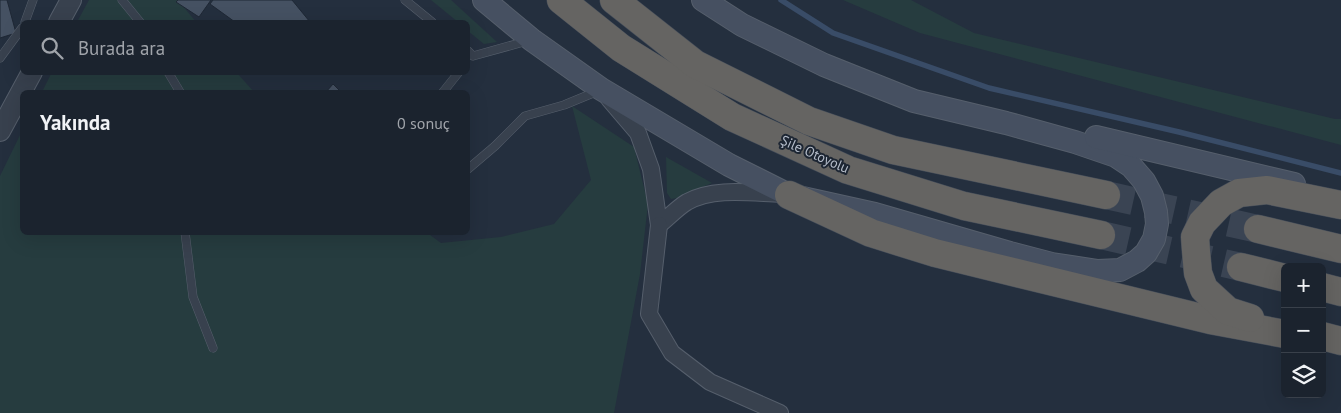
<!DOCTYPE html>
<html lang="tr">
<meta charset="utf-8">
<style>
:root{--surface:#1b232e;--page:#242b36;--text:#f1f3f6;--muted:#a0a4aa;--line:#39404a}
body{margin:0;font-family:"PT Sans",sans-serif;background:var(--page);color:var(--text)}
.controls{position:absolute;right:15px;bottom:15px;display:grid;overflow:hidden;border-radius:8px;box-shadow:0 5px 20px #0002}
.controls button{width:45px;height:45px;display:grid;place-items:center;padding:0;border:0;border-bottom:1px solid var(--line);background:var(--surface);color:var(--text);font:25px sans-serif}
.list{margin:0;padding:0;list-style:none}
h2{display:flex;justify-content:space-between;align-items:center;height:65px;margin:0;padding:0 20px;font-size:21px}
h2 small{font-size:16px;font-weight:400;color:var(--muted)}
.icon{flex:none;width:28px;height:28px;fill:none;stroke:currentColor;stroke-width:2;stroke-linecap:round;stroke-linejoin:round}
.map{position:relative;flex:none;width:1341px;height:413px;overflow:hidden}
.search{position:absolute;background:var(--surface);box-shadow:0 5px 20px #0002;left:20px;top:20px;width:450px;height:55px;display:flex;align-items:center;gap:12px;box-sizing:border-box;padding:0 18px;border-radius:8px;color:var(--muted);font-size:19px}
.panel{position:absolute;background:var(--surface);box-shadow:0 5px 20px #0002;left:20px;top:90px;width:450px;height:145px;border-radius:8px}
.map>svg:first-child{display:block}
.green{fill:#263c3f}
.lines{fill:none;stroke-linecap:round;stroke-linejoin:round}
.stream{stroke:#394c67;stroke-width:5.5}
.building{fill:#455162;stroke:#1f2835}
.trunk-tunnel{stroke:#3a4453;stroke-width:28;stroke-dasharray:28 14;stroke-linecap:butt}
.service-casing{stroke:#565f6c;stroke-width:9}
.minor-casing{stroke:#565f6c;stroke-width:18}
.tertiary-casing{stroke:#565f6c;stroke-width:22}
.secondary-casing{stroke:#565f6c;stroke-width:24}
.trunk-casing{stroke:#434c59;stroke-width:29}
.service{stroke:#38414e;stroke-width:8}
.minor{stroke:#38414e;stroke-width:16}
.tertiary{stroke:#38414e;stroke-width:20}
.secondary{stroke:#465061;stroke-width:22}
.trunk{stroke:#656462;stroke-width:28}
.labels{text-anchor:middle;stroke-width:4;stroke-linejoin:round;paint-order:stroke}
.street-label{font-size:14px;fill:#b4bcc9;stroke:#1d2633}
</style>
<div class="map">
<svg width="1341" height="413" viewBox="0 0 1341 413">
<rect width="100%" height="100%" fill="#242f3e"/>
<g class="green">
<path d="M89,0H178L196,22H77Z"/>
<path d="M431,0H451L497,42L484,44L468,31V22H458Z"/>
<path d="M843,0H911L974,33L1335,119H1341V145L920,33Z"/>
<path d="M52,72L237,73L254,92H42Z"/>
<path d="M572,106L634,147L648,204L640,274L614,413H0V176L22,131V232H426L441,243L501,237L554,224L591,180Z"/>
<path d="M666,157L712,183L677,198L671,199L667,193Z"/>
</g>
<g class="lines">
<path class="stream" d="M781,0L833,33L989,88L1179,132L1341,173"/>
</g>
<g class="building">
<path d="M0,0H7L16,33L0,38Z"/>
<path d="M178,0H211L199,17L176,2Z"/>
<path d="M213,0H292L310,22H235L210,4Z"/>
<path d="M333,84L341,92H326Z"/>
</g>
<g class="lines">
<g class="trunk-tunnel">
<path d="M1106,195L1258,229"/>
<path d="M1101,235L1241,267"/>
</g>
<g class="service-casing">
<g id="service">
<path d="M122,0L140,22"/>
<path d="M405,0L432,22"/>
<path d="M25,22L33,0"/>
<path d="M468,51L473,56L527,41"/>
<path d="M0,58L22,28"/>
<path d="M168,72L180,92"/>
<path d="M443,92L459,72"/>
<path d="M468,169L495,146L525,116L564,105L598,91"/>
<path d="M185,232L193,297L213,348"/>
</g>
</g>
<g class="minor-casing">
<g id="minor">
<path d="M609,99L638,133L651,169L659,225C668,218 677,208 687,202C714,187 751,193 781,194"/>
<path d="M659,225L649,314L672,353L710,382L780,413"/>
</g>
</g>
<g class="tertiary-casing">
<g id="tertiary">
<path d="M59,22L71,0"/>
<path d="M0,131L32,72"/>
</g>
</g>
<g class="secondary-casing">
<g id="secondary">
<path d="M484,0L532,40L601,89L729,165L789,195L875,214L1010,253L1052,264L1098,271L1120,270L1137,261L1146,253L1154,239L1157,224L1156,212L1152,196L1144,181L1131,166L1116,156L1075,142L1006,123L914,101L824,65L742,25L703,0"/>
<path d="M1096,137L1294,184"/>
</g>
</g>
<g class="trunk-casing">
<g id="trunk">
<path d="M561,0L621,48L732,117L848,170L964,206L1101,235"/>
<path d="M614,0L695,64L809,121L893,150L1106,195"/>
<path d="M789,195L871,233L935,253L1210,320L1285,334"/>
<path d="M1258,229L1341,249"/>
<path d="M1241,267L1285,278"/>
<path d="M1322,287L1341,292"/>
<path d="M1250,318L1228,311L1204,289L1198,273L1196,251L1195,237L1202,223L1221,203L1239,193L1267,190L1341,205"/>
<path d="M1322,336L1341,341"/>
</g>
</g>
<use href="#service" class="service"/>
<use href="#minor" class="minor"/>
<use href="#tertiary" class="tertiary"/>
<use href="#secondary" class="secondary"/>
<use href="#trunk" class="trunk"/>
</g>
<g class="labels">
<g class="street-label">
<text transform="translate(815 154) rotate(24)" y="5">Şile Otoyolu</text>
</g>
</g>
</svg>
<div class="controls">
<button>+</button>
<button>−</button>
<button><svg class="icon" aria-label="layers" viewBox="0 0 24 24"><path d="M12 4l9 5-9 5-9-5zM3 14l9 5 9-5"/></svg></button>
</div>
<div class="search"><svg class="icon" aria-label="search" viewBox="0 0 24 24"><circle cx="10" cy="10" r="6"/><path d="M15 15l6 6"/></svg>Burada ara</div>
<section class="panel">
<h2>Yakında<small>0 sonuç</small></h2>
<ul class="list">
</ul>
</section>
</div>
